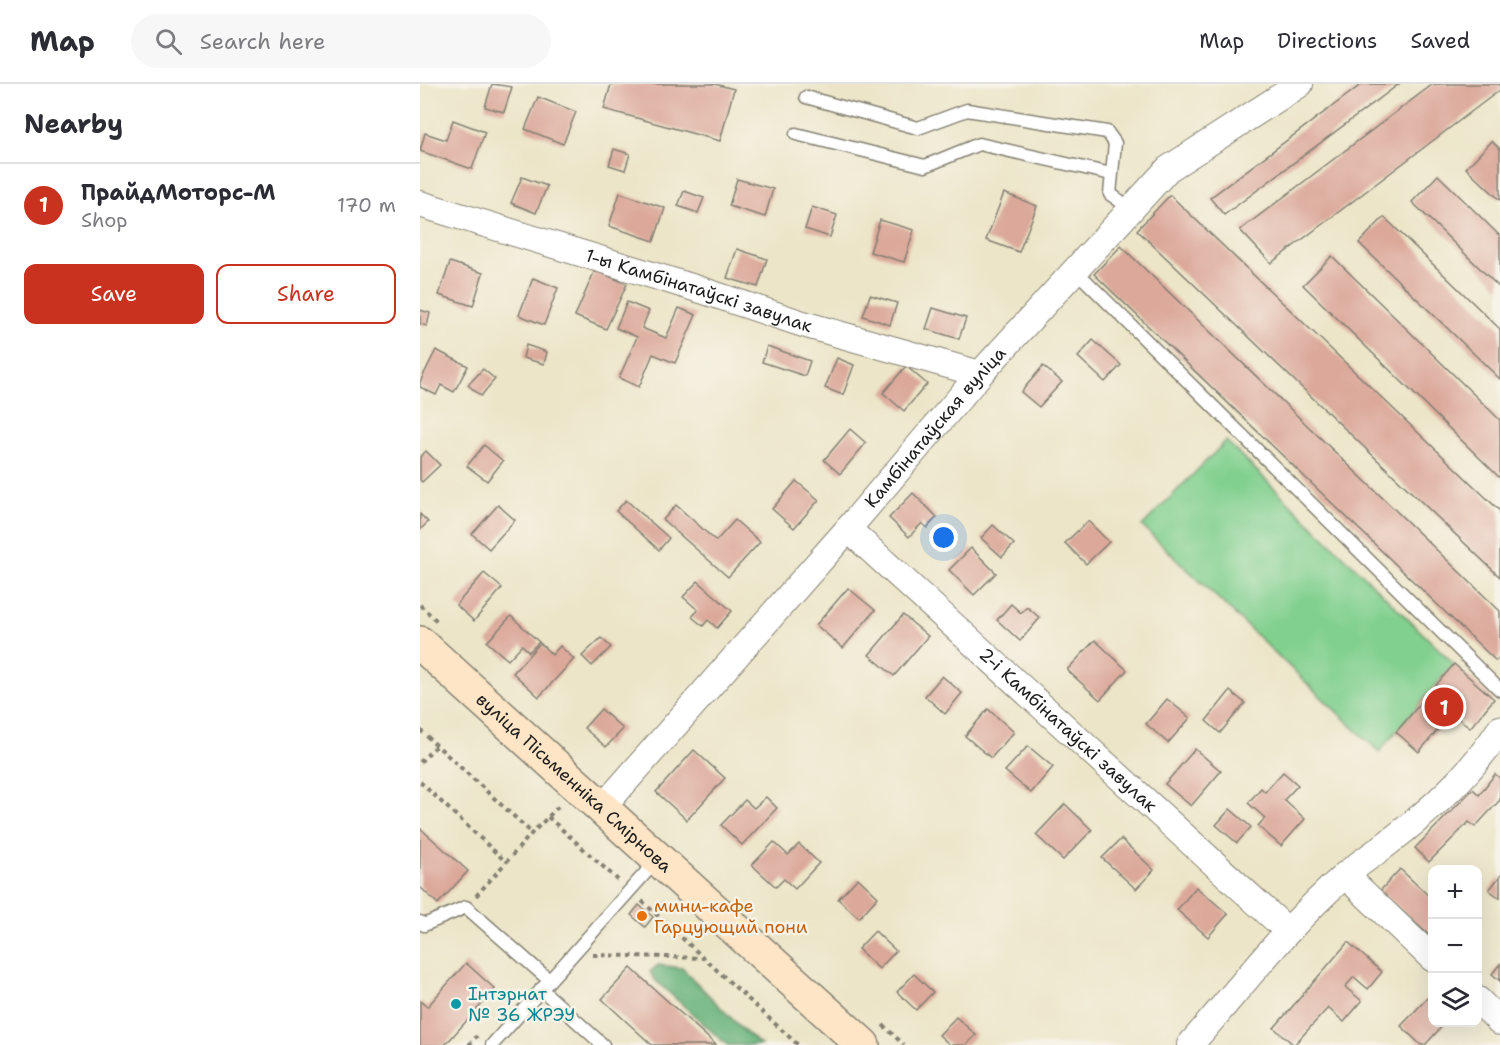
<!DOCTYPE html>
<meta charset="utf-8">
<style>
:root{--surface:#fff;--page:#f7f7f7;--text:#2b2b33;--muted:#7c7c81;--line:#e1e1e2;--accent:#c8321e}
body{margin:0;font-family:"Shantell Sans",sans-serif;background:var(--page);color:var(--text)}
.controls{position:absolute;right:18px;bottom:18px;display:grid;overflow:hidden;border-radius:12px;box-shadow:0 6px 24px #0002}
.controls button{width:54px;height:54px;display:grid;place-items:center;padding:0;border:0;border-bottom:2px solid var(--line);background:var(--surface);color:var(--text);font:30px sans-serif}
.you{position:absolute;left:524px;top:454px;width:21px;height:21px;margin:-15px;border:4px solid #fff;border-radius:50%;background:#1a73e8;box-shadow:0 0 0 9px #1a73e833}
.badge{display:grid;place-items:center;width:39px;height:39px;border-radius:50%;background:var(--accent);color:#fff;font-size:20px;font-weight:700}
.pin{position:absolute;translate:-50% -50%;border:3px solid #fff;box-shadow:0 2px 6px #0006}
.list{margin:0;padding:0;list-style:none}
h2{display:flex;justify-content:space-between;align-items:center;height:78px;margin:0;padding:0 24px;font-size:26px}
h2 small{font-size:20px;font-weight:400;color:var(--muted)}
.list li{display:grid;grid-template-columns:39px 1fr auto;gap:18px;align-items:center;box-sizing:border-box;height:84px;padding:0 24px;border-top:2px solid var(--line)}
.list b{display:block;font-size:22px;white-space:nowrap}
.list p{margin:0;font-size:20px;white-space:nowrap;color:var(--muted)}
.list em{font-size:20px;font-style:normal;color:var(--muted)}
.actions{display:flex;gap:12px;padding:18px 24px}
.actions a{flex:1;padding:14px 0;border:2px solid var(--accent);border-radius:12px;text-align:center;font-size:21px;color:var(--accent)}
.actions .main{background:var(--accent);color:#fff}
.icon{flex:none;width:33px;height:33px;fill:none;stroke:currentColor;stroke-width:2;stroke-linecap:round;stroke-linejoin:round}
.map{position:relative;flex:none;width:1080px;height:961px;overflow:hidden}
header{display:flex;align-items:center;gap:36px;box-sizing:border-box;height:84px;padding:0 30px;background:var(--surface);border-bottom:2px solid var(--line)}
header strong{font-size:28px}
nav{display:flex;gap:33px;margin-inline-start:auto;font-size:21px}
.search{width:420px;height:54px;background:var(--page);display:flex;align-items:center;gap:15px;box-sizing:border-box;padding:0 21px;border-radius:33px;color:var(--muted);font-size:22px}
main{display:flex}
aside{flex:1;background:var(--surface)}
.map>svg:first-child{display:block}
.green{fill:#81d08f;stroke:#4e7656;stroke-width:1.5}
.forest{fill:#68b27a;stroke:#42674b;stroke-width:1.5}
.building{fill:#dba89a}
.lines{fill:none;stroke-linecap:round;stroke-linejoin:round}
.service-casing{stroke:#848072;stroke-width:15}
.minor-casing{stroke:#848072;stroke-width:28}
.secondary-casing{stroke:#848072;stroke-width:36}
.path{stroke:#848072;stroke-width:4;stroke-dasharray:4.5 4.5;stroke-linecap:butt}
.service{stroke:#fff;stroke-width:12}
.minor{stroke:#fff;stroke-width:26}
.secondary{stroke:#fde5c5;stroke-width:33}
.food-dot{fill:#e8710a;stroke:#f7f3e8;stroke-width:2}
.culture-dot{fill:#0f9aa8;stroke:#f7f3e8;stroke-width:2}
.labels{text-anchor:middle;stroke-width:5;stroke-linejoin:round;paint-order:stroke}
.street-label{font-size:18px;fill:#1c1c1c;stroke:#f7f3e8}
.food-label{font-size:18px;fill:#c56008;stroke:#f7f3e8;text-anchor:start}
.culture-label{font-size:18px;fill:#0d838f;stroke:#f7f3e8;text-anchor:start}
</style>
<header>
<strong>Map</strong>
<div class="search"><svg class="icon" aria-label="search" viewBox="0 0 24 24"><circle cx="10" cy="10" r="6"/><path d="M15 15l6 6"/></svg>Search here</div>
<nav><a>Map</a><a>Directions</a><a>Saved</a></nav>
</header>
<main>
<aside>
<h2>Nearby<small></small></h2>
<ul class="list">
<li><span class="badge">1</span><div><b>ПрайдМоторс-М</b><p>Shop</p></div><em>170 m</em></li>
</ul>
<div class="actions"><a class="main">Save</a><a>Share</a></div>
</aside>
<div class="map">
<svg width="1080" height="961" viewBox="0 0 1080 961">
<rect width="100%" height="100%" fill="#f7f3e8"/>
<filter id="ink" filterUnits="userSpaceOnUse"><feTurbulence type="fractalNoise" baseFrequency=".0167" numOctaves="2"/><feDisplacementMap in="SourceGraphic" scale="12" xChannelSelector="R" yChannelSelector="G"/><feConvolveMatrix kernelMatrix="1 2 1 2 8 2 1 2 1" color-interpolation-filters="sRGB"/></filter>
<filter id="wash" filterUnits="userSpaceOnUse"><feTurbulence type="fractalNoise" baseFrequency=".008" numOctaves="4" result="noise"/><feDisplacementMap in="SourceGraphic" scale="24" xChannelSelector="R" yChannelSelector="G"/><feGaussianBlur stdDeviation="1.35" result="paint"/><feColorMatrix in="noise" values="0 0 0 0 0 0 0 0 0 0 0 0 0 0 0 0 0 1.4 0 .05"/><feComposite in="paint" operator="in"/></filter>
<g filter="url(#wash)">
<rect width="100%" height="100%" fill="#ece5c8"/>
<path class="green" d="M806,357L1034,580L959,668L722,442Z"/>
<path class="forest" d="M238,881L262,884L323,946L341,961H307L235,896L230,888Z"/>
<g id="blocks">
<g class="building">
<path d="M72,0L92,3L84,28L65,23Z"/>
<path d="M191,0H295L314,5L300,57L184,25Z"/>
<path d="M942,0H979L804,131L790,114Z"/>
<path d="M1013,0H1080V6L851,179L820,146Z"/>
<path d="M118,13L156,28L143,60L105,45Z"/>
<path d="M33,36L65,48L52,85L0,67L5,49L26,56Z"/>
<path d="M1072,57L1080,65V116L1046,84Z"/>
<path d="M194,65L210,70L205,86L189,81Z"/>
<path d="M1018,91L1080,152V204L992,118Z"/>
<path d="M102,93L127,102L116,129L91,119Z"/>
<path d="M317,95L353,105L345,133L309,122Z"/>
<path d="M264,107L284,114L278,129L258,122Z"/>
<path d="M200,109L245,124L234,157L189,142Z"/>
<path d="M584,109L617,122L599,168L566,156Z"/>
<path d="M750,111L1080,427V493L717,146Z"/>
<path d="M392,123L417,131L410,153L385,145Z"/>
<path d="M964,133L1080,245V295L939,159Z"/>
<path d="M460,136L494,146L484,178L450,168Z"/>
<path d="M701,162L1080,527V572L1076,577L674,190Z"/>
<path d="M317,165L347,175L338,203L307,194Z"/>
<path d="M912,172L1080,336V394L883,201Z"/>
<path d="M30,178L63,189L53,222L19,211Z"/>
<path d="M175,186L207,200L186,245L155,232Z"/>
<path d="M113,194L138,204L124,241L99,231Z"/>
<path d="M450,211L477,219L470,241L443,232Z"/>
<path d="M207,218L229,227L222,244L246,254L259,224L276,231L255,279L233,270L219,303L199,294L217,253L196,244Z"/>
<path d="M513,224L546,234L539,255L506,245Z"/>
<path d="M0,226L10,229L7,242L0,240Z"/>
<path d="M673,256L701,281L685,298L658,273Z"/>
<path d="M106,261L127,268L124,280L103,274Z"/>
<path d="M347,262L390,277L385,292L342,278Z"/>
<path d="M16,266L48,282L34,308L21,301L16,311L0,303V298Z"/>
<path d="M417,274L434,281L423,311L405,304Z"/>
<path d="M486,282L507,300L484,327L463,309Z"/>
<path d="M623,282L642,298L619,323L601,308Z"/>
<path d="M63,285L75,295L61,312L48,301Z"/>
<path d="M430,345L446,359L420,390L404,376Z"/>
<path d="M64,361L83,377L67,397L47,382Z"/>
<path d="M6,367L20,381L2,398L0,396V373Z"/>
<path d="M376,397L399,416L374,444L352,425Z"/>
<path d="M493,409L517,433L507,444L502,439L489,453L469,434Z"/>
<path d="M206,416L249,454L239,466L196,427Z"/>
<path d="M78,421L95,436L69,465L52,450Z"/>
<path d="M256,421L296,457L315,436L340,458L308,493L243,436Z"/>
<path d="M0,430L8,438L0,446Z"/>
<path d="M668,437L689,458L666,480L645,459Z"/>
<path d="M573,441L594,460L582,473L561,454Z"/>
<path d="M551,464L576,489L554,511L529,486Z"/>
<path d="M64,489L82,504L54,537L36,521Z"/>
<path d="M278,497L312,527L297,544L288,536L283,542L272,533L278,526L263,513Z"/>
<path d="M428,504L455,526L423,564L396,541Z"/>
<path d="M591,520L601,529L607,523L620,534L600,557L577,536Z"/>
<path d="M483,531L508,552L474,592L449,571Z"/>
<path d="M91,532L119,558L109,568L102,561L88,576L67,558Z"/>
<path d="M181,554L191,563L172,582L162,572Z"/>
<path d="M675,556L707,586L680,616L647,586Z"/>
<path d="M120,559L132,571L140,562L154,575L119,613L93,589Z"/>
<path d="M1034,580L1074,615L1050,644L1032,629L999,668L976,648Z"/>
<path d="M522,592L542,609L525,630L505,612Z"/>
<path d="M810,607L825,619L800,649L786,637Z"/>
<path d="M747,615L770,634L748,659L726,640Z"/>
<path d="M181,625L203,645L186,663L164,644Z"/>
<path d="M568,625L594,648L571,674L545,652Z"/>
<path d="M608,662L633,683L611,709L585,687Z"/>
<path d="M775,665L801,687L771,722L745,700Z"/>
<path d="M274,666L305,694L267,736L236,708Z"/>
<path d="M863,688L878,701L864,716L885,735L861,762L838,742L845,734L828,719L841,704L845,708Z"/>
<path d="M1075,690L1080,694V716L1055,743L1049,738L1009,778L995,764L1053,705L1059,711Z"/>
<path d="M346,713L357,724L322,761L301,741L325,716L334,724Z"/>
<path d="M645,720L672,746L643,776L616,751Z"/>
<path d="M810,725L831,743L817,759L796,741Z"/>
<path d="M0,744L48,787L18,820L0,803Z"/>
<path d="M701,755L734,786L716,805L682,774Z"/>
<path d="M354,758L368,771L379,760L399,779L375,805L364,795L356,803L332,781Z"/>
<path d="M980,785L1012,815V854L960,807Z"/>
<path d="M1080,792V814L1069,806Z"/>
<path d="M438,794L458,813L439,834L418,815Z"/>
<path d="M776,803L808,830L788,853L757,826Z"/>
<path d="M219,821L233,833L225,843L211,831Z"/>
<path d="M455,847L476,867L459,885L438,865Z"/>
<path d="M928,858L962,888L948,905L934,893L925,903L942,917L924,938L908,924L874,961L854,944Z"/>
<path d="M46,879L75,905L25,961H0V917L7,923Z"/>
<path d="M1080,880V897L1072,890Z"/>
<path d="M211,884L296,961H232L209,940L182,915Z"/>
<path d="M494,890L513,908L496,926L477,908Z"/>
<path d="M1012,909V938H1026L1005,961H1001L981,942Z"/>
<path d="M536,933L556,951L546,961H530L519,951Z"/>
</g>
</g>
</g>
<g filter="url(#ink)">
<use href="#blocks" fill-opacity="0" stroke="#848072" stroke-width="1.5"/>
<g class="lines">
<g class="service-casing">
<g id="service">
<path d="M386,13L498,44L547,26L687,48L695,59L690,110L710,124"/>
<path d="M376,50L505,82L559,60L691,90"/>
<path d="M654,185L1080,606"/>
<path d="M0,838L4,841L46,823L129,896"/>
<path d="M121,905L183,961"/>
<path d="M72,961L237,776"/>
</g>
</g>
<g class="minor-casing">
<g id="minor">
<path id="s1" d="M0,120L281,206L383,240L560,290"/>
<path id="s2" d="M428,445L868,847"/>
<path id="s3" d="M182,724L428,445L560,290L748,85L880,0"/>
<path d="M925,791L1012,874"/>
<path d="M1058,916L1080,938"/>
<path d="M770,961C820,904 867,842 924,792C938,780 954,770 968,759C1011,726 1051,690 1080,645"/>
</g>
</g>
<g class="secondary-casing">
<g id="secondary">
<path id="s4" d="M0,559L443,961"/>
</g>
</g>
<g class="path">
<path d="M0,521L17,537"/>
<path d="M0,646L112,749"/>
<path d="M0,678L17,661"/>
<path d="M0,698L86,778"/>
<path d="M128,733L198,796"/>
<path d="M56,812L112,749L140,721"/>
<path d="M222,817L378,961"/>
<path d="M234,828L246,816"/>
<path d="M173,871L283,874"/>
<path d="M463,941L484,961"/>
<path d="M49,961L57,952"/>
</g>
<use href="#service" class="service"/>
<use href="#minor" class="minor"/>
<use href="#secondary" class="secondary"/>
</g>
</g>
<circle class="food-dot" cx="222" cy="832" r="6"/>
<circle class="culture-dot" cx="36" cy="920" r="6"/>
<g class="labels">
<g class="street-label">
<text dy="6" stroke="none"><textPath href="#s1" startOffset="292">1-ы Камбінатаўскі завулак</textPath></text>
<text dy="6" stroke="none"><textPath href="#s3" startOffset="506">Камбінатаўская вуліца</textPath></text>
<text dy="6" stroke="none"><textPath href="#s2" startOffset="298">2-і Камбінатаўскі завулак</textPath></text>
<text dy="6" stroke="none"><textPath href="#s4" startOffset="208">вуліца Пісьменніка Смірнова</textPath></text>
</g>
<g class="food-label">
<text x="234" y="828">мини-кафе<tspan x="234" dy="21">Гарцующий пони</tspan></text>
</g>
<g class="culture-label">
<text x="48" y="916">Інтэрнат<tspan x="48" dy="21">№ 36 ЖРЭУ</tspan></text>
</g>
</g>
</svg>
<div class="controls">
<button>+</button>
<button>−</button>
<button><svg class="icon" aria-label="layers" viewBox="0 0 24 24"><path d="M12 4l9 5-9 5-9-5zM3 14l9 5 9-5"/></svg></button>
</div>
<div class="you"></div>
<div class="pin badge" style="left:1024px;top:623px">1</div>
</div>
</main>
